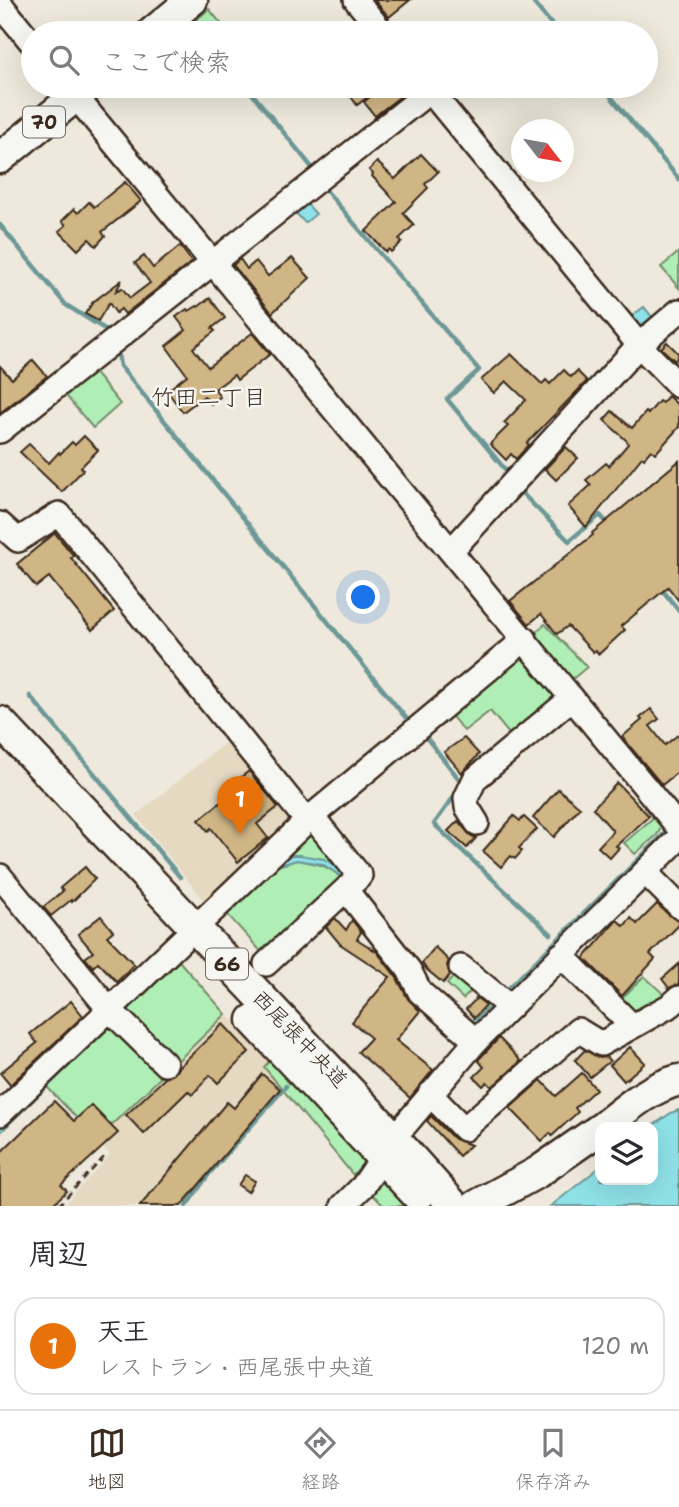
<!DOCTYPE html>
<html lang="ja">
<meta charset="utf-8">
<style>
:root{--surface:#fff;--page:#f2f2f3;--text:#2b2b33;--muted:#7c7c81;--line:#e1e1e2;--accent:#3b2a1e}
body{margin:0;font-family:"Shantell Sans","Klee One",sans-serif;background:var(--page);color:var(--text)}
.controls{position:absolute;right:21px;bottom:21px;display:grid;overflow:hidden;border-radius:14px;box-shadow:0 7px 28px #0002}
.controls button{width:63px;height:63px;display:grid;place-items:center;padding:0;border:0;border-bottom:2px solid var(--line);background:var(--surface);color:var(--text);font:35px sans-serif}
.compass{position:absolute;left:511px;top:119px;width:63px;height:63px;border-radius:50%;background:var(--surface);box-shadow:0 7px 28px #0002;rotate:121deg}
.you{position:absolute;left:364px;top:598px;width:24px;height:24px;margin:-18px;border:5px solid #fff;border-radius:50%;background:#1a73e8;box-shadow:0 0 0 10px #1a73e833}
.badge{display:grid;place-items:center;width:46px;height:46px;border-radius:50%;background:var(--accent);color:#fff;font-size:23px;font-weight:700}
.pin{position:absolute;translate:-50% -58px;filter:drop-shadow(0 2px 4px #0008)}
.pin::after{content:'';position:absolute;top:37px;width:24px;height:21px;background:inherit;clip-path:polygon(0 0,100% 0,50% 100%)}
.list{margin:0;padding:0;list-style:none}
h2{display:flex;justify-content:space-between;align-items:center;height:91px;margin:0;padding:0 28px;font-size:30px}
h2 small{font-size:23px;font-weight:400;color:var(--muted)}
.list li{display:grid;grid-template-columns:46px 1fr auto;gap:21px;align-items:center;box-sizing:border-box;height:98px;margin:0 14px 14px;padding:0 14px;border:2px solid var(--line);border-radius:21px}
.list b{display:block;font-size:26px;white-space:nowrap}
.list p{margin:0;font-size:23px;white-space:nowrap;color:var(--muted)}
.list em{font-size:23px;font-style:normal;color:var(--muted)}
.icon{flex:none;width:38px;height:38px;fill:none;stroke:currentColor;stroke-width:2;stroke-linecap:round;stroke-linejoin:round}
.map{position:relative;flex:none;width:679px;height:1206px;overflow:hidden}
.search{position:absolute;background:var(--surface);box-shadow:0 7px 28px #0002;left:21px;right:21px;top:21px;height:77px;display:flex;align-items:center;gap:18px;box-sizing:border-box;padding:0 24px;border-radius:38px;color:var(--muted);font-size:26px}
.sheet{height:203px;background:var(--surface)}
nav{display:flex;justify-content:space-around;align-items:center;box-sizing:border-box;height:98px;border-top:2px solid var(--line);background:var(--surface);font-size:19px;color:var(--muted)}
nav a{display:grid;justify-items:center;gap:4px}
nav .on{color:var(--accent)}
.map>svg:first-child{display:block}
.built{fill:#e5d9c2}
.green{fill:#afefb6;stroke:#758c6a;stroke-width:2}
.water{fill:#8fe1e8;stroke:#6d9897;stroke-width:2}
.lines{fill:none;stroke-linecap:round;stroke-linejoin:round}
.stream{stroke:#6d9897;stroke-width:4.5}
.building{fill:#d0b585;stroke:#3b2a1e;stroke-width:2}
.minor-casing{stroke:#3b2a1e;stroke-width:28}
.major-casing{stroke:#3b2a1e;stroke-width:35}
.path{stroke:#3b2a1e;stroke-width:2.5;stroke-dasharray:7 5;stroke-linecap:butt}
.minor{stroke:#f6f6f2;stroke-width:23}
.major{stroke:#f6f6f2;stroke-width:30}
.labels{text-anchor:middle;stroke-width:5;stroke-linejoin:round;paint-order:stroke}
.shield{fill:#f6f6f2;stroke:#73675e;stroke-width:2}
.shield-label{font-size:19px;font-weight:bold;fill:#3b2a1e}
.street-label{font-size:21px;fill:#3b2a1e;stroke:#f6f6f2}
.neighbourhood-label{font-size:23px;fill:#3b2a1e;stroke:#f6f6f2}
</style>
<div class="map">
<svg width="679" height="1206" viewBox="0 0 679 1206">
<rect width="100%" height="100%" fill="#eee9dc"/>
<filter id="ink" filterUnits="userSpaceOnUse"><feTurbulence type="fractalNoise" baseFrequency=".0143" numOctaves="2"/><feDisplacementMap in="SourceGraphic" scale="14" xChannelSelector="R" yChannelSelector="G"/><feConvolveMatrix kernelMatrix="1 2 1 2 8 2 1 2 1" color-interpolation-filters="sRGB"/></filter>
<g filter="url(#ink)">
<g class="built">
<path d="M231,738L296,817L205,902L136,815Z"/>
<path d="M226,1014L272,1058L283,1088L208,1173L185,1206H63L110,1155L97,1139Z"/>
</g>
<g class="green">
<path d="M209,9L229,33H207L196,20Z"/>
<path d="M679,252V288L661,267Z"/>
<path d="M90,367L120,404L93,428L61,390Z"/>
<path d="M545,624L587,667L570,681L532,636Z"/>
<path d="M521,652L561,701L515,741L490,711L464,731L447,711Z"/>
<path d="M654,817L662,826L657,835L635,854L624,843Z"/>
<path d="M308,826L350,877L324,859L286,855Z"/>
<path d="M297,860C316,863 332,866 345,882L266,957L227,914L277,866Z"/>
<path d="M179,961L226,1014L97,1139L47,1087Z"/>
<path d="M460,969L478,985L463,999L447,984Z"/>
<path d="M644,976L671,1001L639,1020L619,1001Z"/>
<path d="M272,1058L365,1161L353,1175L264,1067Z"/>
<path d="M378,1176L407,1206H384L369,1191Z"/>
</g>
<g class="water">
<path d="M305,202L316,214L305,223L294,211Z"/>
<path d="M644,307L653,318L641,327L632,316Z"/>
<path d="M664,832L665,838L478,1026L471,1027L423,984L407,957L339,875L322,864L297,860L277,866L225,916L220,911L286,855H300L324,859L345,871L416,960L426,981L470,1020L476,1019Z"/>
<path d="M168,963L172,967L0,1133V1124Z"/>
<path d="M679,1110V1206H551L600,1167V1180H653V1127H651L671,1113Z"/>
</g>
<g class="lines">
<g class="stream">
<path d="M531,0L559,33"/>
<path d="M192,20L202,33"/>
<path d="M246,86L314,170"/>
<path d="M602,86L679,179"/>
<path d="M324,188L479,370L447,399L508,473"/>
<path d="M0,225L66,305L111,333"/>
<path d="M117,348L120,366L406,718"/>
<path d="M519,490L569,541L600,515L610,526"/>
<path d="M660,587L679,611"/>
<path d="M30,696L180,877"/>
<path d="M425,736L463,784L434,824L551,934"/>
<path d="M186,1206L209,1174L286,1086"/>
</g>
</g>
<g class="building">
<path d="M374,0H410L389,17Z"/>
<path d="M354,86H361L369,96L357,105L347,91Z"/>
<path d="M383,86H410L411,88L375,116L364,102Z"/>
<path d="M421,154L438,172L425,184L428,188L403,213L414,225L399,239L402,242L391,252L389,249L386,252L366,231L396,202L372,176L373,174L369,170L377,162L395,179Z"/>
<path d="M125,182L141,201L102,232L105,236L96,246L89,239L78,250L59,231L66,225L62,221L74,209L78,213L89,202L94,207Z"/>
<path d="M180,246L192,262L125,314L121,309L116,313L109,303L98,321L85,314L93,302L122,280L116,291L122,288L130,298L150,283L135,263L144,256L153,268Z"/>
<path d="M292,258L310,278L272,313L233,265L240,259L247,269L256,261L268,276Z"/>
<path d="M210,298L225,318L212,328L215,331L193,348L208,367L252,333L270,354L237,380L234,375L215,389L220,397L211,404L204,396L183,412L167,391L187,375L166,346L186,330L176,317L187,309L189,311L197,306L198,307Z"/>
<path d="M667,342L679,354L675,361L661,348Z"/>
<path d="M511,354L542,384L546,380L550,384L564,370L571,377L577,371L587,381L527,443L529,445L516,459L511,454L506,460L490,444L508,426L504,423L526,400L506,381L494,393L481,380Z"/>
<path d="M33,360L47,376L0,413V366L12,379Z"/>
<path d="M668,396L679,406V427L656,453L651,450L644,458L642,457L586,527L568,506L591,485L586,480L606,463L609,466L628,444L627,441L604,420L612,411L632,428L646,412L648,414L659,401L662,403Z"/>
<path d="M84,436L98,450L81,467L83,470L62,492L20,452L29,444L49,463L59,452L60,454L72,442L75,445Z"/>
<path d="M566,447L578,458L556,480L545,469Z"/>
<path d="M679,461V601L668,587L621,626L625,630L599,654L595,650L593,652L568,626L557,634L541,614L529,624L510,601L593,535L592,533Z"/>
<path d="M55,533L74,556L71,558L114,611L92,630L49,577L36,587L17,564Z"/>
<path d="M651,709L659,719L650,726L665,745L679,734V771L662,785L622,737L642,720L640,718Z"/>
<path d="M464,738L479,754L462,773L444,752Z"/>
<path d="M249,771L278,807L257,824L268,838L238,862L211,828L208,831L199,820L233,792L229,787Z"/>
<path d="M617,783L649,816L616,846L619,848L610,858L598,847L613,831L593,808Z"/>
<path d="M558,789L580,807L554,837L533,818Z"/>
<path d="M514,816L520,821L524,817L537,829L519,848L522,851L515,859L511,856L501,867L483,851Z"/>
<path d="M458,821L470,835L476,838L467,848L448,831Z"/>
<path d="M85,867L95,879L72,902L71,900L51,916L43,907L63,891L60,888Z"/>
<path d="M657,904L670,916L679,920V925L650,954L655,959L622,996L584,958L617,920L624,926L631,918L637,924Z"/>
<path d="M101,916L113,931L107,936L134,964L117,982L98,962L93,967L85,958L93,952L78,934Z"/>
<path d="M335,918L346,930L352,920L361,932L357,939L377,952L397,978L408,999L420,1011L396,1040L433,1070L410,1098L358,1052L371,1038L352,1022L390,977L340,944L326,927Z"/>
<path d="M435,947L449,961L447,965L450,975L443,983L426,969L422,963Z"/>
<path d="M679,964V984L669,988L662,979Z"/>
<path d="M477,998L486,1005L474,1018L466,1009Z"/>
<path d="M71,1001L83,1016L10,1085L0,1073L37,1043L30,1034Z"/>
<path d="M223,1024L249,1052L218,1083L210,1075L192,1095L188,1091L144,1134L126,1115L165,1078L174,1074L179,1067Z"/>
<path d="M499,1038L521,1061L492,1087L487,1082L483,1086L474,1077L484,1067L478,1060Z"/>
<path d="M630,1047L645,1063L624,1081L610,1065Z"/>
<path d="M585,1050L600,1058L606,1057L610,1061L590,1077L575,1060Z"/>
<path d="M582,1073L596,1089L575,1108L578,1112L552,1136L550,1133L542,1141L510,1108L541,1080L556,1096Z"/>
<path d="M262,1074L280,1089L181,1206H140L227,1102L234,1108Z"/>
<path d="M54,1101L74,1121L91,1105L118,1133L61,1185L67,1191L51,1206H0V1153Z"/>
<path d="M431,1116L454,1139L471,1145L459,1156L427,1121Z"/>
<path d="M245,1175L255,1181L248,1192L238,1185Z"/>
</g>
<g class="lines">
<g class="minor-casing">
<g id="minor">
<path d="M356,0L383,33"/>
<path d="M0,4L33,44"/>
<path d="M67,86L679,828"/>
<path d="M426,86L639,345L679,386"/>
<path d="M0,431L430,91"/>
<path d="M0,524L18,540L59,514L307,821"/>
<path d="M451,551L639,345L679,311"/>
<path d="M477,823L467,807L466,798L475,779L572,698"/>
<path d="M645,872L679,906"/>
<path d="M0,876L108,1008L165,1064"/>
<path d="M346,890L409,970L420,992L476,1041"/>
<path d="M561,955L632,1026"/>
<path d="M266,964L360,876L312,816"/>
<path d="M461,967L510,1007"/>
<path d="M430,1094L464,1129L578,1030L601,1044L671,1005L679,998"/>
<path d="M0,1114L312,816L525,639"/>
<path d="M405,1125L476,1041L679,838"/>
<path d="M343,1206L363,1186L374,1170"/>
</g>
</g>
<g class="major-casing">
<g id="major">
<path d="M152,33L192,0"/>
<path d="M0,158L88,86"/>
<path d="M0,722L379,1122L454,1206"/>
<path d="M253,1020L418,1196"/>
<path d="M603,1127C627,1108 649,1088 679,1080"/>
<path d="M476,1206L538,1172L600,1129"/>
</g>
</g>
<path class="path" d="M58,1206L107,1154"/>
<use href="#minor" class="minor"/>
<use href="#major" class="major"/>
</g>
</g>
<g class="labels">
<g class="shield">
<rect x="23" y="106.5" width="42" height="31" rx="5"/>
<rect x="206" y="948.5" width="42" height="31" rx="5"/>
</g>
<g class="shield-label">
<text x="44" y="129">70</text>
<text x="227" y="971">66</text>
</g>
<g class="street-label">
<text transform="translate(300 1039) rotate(46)" y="7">西尾張中央道</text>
</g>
<g class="neighbourhood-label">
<text x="209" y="405">竹田二丁目</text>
</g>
</g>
</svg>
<div class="controls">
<button><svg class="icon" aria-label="layers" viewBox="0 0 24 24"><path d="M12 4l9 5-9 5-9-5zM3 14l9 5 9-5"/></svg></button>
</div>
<svg class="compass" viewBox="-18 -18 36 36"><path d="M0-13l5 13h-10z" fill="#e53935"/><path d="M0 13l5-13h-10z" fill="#7c7c81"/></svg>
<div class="you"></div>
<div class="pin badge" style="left:240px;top:834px;background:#e8710a">1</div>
<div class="search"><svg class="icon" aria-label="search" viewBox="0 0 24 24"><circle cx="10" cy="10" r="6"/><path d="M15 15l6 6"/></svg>ここで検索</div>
</div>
<section class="sheet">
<h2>周辺<small></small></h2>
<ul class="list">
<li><span class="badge" style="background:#e8710a">1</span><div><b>天王</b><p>レストラン · 西尾張中央道</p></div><em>120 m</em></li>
</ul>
</section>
<nav>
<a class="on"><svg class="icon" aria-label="map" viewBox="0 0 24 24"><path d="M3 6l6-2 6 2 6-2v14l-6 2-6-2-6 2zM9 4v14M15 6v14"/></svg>地図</a>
<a><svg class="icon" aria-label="directions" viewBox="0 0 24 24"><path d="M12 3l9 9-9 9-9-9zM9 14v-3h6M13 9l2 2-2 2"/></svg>経路</a>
<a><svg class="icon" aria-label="saved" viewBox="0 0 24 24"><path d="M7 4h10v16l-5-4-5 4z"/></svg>保存済み</a>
</nav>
